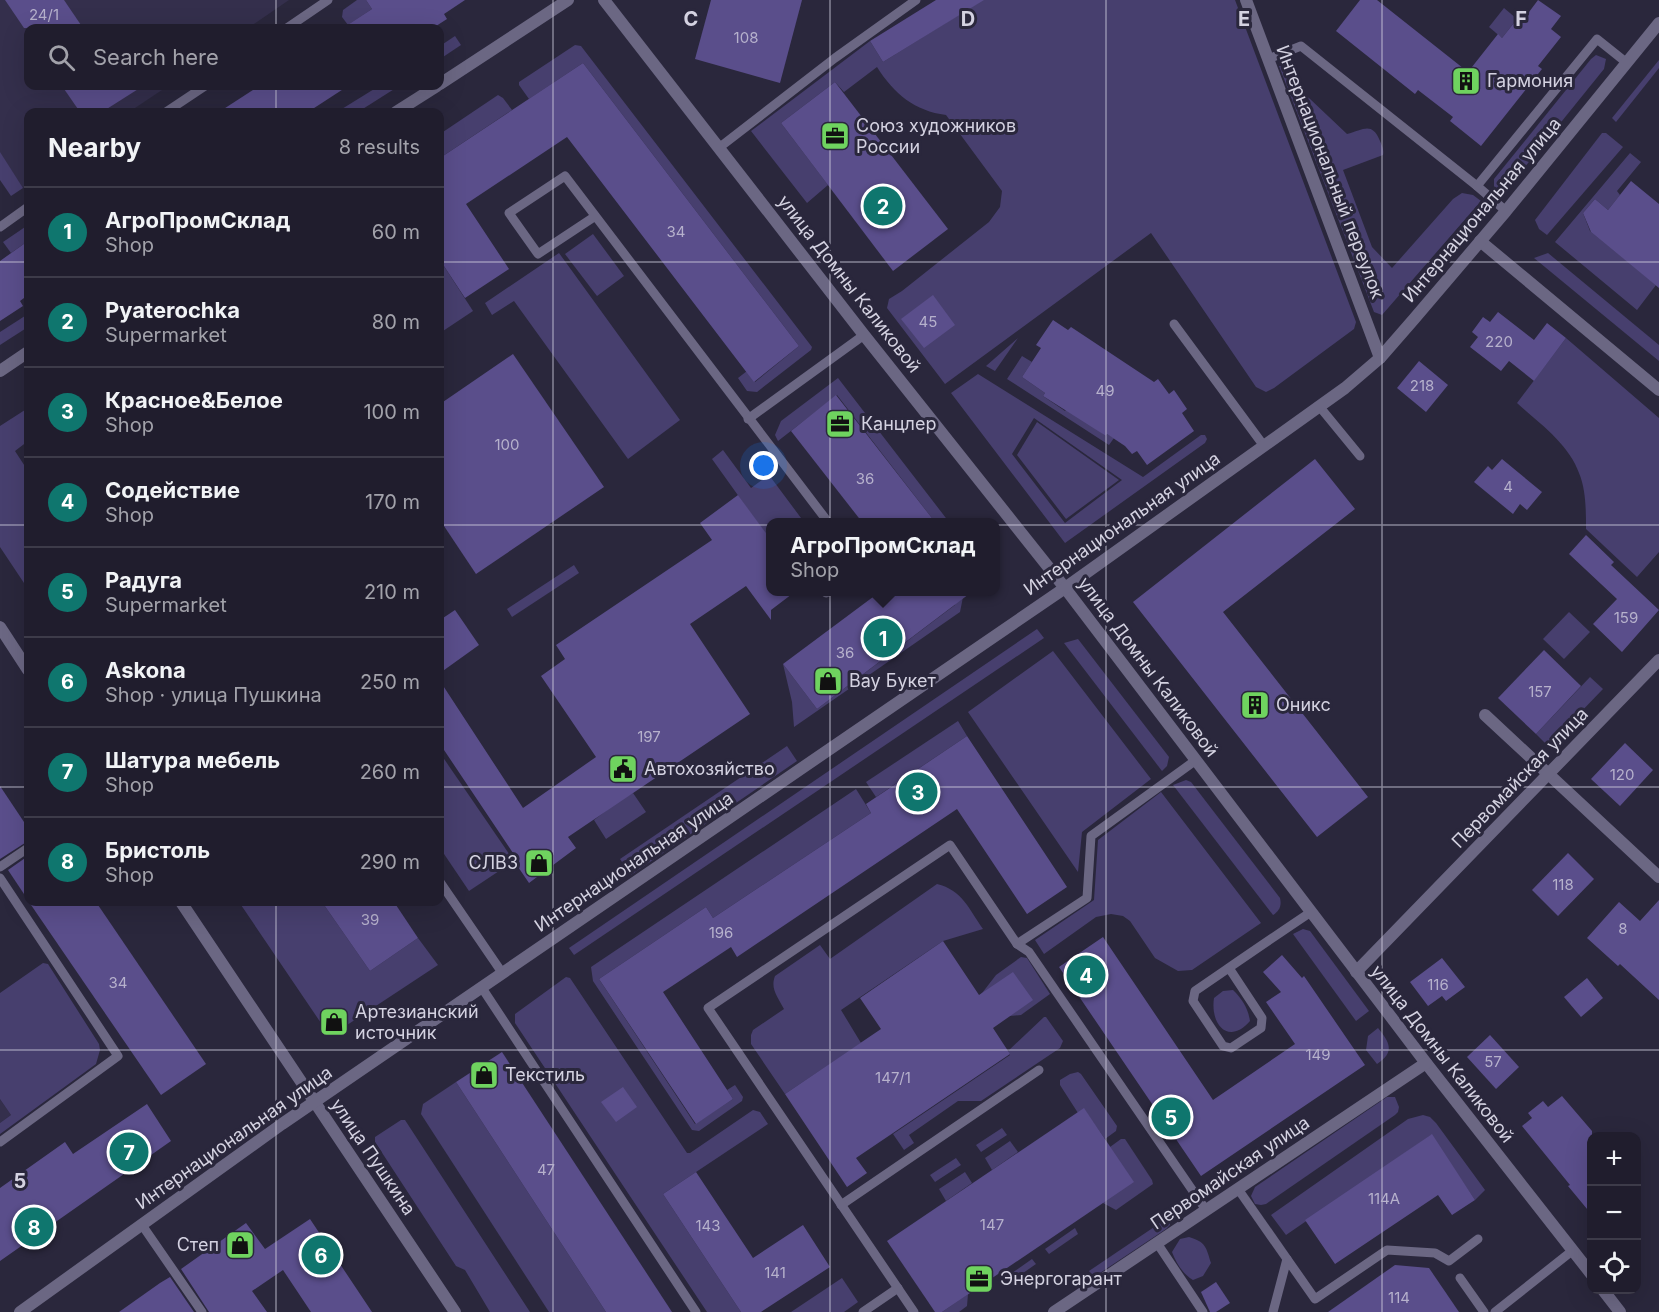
<!DOCTYPE html>
<meta charset="utf-8">
<style>
:root{--surface:#201d2d;--page:#2d2a39;--text:#f1f3f6;--muted:#a2a2aa;--line:#3d3b49;--accent:#0f766e}
body{margin:0;font-family:Inter,sans-serif;background:var(--page);color:var(--text)}
.controls{position:absolute;right:18px;bottom:18px;display:grid;overflow:hidden;border-radius:12px;box-shadow:0 6px 24px #0002}
.controls button{width:54px;height:54px;display:grid;place-items:center;padding:0;border:0;border-bottom:2px solid var(--line);background:var(--surface);color:var(--text);font:30px sans-serif}
.you{position:absolute;left:764px;top:466px;width:21px;height:21px;margin:-15px;border:4px solid #fff;border-radius:50%;background:#1a73e8;box-shadow:0 0 0 9px #1a73e833}
.badge{display:grid;place-items:center;width:39px;height:39px;border-radius:50%;background:var(--accent);color:#fff;font-size:20px;font-weight:700}
.pin{position:absolute;translate:-50% -50%;border:3px solid #fff;box-shadow:0 2px 6px #0006}
.popup{position:absolute;left:766px;top:518px;width:234px;height:78px;box-sizing:border-box;display:grid;place-content:center;border-radius:12px;background:var(--surface);filter:drop-shadow(0 2px 4px #0005);font-size:20px;white-space:nowrap;color:var(--muted)}
.popup b{font-size:22px;color:var(--text)}
.popup::after{content:'';position:absolute;left:50%;top:100%;margin-left:-12px;border:12px solid transparent;border-top-color:var(--surface)}
.list{margin:0;padding:0;list-style:none}
h2{display:flex;justify-content:space-between;align-items:center;height:78px;margin:0;padding:0 24px;font-size:26px}
h2 small{font-size:20px;font-weight:400;color:var(--muted)}
.list li{display:grid;grid-template-columns:39px 1fr auto;gap:18px;align-items:center;box-sizing:border-box;height:90px;padding:0 24px;border-top:2px solid var(--line)}
.list b{display:block;font-size:22px;white-space:nowrap}
.list p{margin:0;font-size:20px;white-space:nowrap;color:var(--muted)}
.list em{font-size:20px;font-style:normal;color:var(--muted)}
.icon{flex:none;width:33px;height:33px;fill:none;stroke:currentColor;stroke-width:2;stroke-linecap:round;stroke-linejoin:round}
.map{position:relative;flex:none;width:1659px;height:1312px;overflow:hidden}
.search{position:absolute;background:var(--surface);box-shadow:0 6px 24px #0002;left:24px;top:24px;width:420px;height:66px;display:flex;align-items:center;gap:15px;box-sizing:border-box;padding:0 21px;border-radius:12px;color:var(--muted);font-size:22px}
.panel{position:absolute;background:var(--surface);box-shadow:0 6px 24px #0002;left:24px;top:108px;width:420px;height:798px;border-radius:12px}
.map>svg:first-child{display:block}
.built{fill:#342f4c}
.green{fill:#473f6e;fill-rule:evenodd}
.building{fill:#5a4e8b}
.lines{fill:none;stroke-linecap:round;stroke-linejoin:round}
.service{stroke:#6b6783;stroke-width:9}
.minor{stroke:#6b6783;stroke-width:12}
.tertiary{stroke:#6b6783;stroke-width:12}
.grid{fill:none;stroke:#d4d2e1;stroke-width:1.5;stroke-opacity:0.55}
.labels{text-anchor:middle;stroke-width:6;stroke-linejoin:round;paint-order:stroke}
.number-label{font-size:15px;fill:#b6b1cc}
.poi-label{font-size:18px;fill:#d4d2e1;stroke:#2a273c;text-anchor:start}
.street-label{font-size:18px;fill:#d4d2e1;stroke:#2a273c}
.grid-label{font-size:20px;text-anchor:middle;font-weight:bold;fill:#d4d2e1;stroke:#2a273c;stroke-width:6;stroke-linejoin:round;paint-order:stroke}
</style>
<div class="map">
<svg width="1659" height="1312" viewBox="0 0 1659 1312">
<rect width="100%" height="100%" fill="#2a273c"/>
<g class="built">
<path d="M0,0H289L248,28H28V86H168L129,112H28V184L23,188L0,154Z"/>
<path d="M0,1099L11,1115L0,1123Z"/>
</g>
<g class="green">
<path d="M357,0H366L372,9L348,25L342,17L343,10Z"/>
<path d="M980,0H1235L1356,322L1354,329L1274,388L1266,392L1256,387L1151,233L945,384L887,308L889,299L902,291L989,222L1000,207L1002,191L946,115C915,111 894,94 877,67L844,92L835,82L781,123L828,185L807,203L751,131L870,41L883,62L978,3Z"/>
<path d="M1504,8L1517,19L1502,38L1489,27Z"/>
<path d="M455,36L461,45L440,59V46Z"/>
<path d="M575,45L581,46L812,347L811,350L757,392L747,391L738,378L747,371L755,382L799,346L583,63L529,99L519,85V82Z"/>
<path d="M1596,55L1606,59L1604,69L1507,189L1494,188V179L1591,59Z"/>
<path d="M1659,60V68L1616,122L1612,118Z"/>
<path d="M1279,66L1289,67L1293,74L1291,81L1347,134C1363,130 1372,121 1380,141C1382,146 1384,149 1383,155L1343,170L1372,247L1392,268L1453,199L1462,193L1473,195L1481,201L1382,315L1374,312Z"/>
<path d="M379,86H399L358,112H337Z"/>
<path d="M498,95L503,98L512,110L440,158V134Z"/>
<path d="M1602,133H1606L1623,147L1547,235L1539,229L1535,220Z"/>
<path d="M0,152L23,188L11,196L0,180Z"/>
<path d="M1630,153L1641,162L1617,191L1620,195L1608,210L1595,199L1583,213L1590,231L1656,285L1637,310L1555,242Z"/>
<path d="M28,225V241L11,253L3,242Z"/>
<path d="M593,234L624,276L597,296L565,254Z"/>
<path d="M559,253L680,420L628,459L514,301L492,315L485,303Z"/>
<path d="M1548,253L1659,345V361L1534,258Z"/>
<path d="M440,260L473,311L440,333Z"/>
<path d="M28,314V327L0,345V332Z"/>
<path d="M1018,338L995,371L986,366Z"/>
<path d="M1566,338L1659,418V552L1637,577L1586,529C1586,510 1586,490 1579,473C1569,444 1539,423 1517,403Z"/>
<path d="M1022,356L1032,362L1022,377L1045,393L1043,396L1065,411L1068,408L1106,436L1107,434L1114,438L1109,445L1007,379Z"/>
<path d="M978,374L1143,477L1201,435H1205L1207,439L1205,443L1065,543L951,393ZM1034,418L1122,480L1065,523L1012,454Z"/>
<path d="M838,378L949,522H935L837,395L778,441L775,435L781,421Z"/>
<path d="M28,408V441L15,451L28,471V589L0,547V426Z"/>
<path d="M1037,422L1119,480L1066,519L1017,455Z"/>
<path d="M723,450L751,488L769,475L804,522H770V540L712,459Z"/>
<path d="M574,565L579,573L512,617L507,609Z"/>
<path d="M957,592H964L960,612L794,727L792,702L783,664L817,709L955,605Z"/>
<path d="M1569,612L1590,632L1564,659L1543,639Z"/>
<path d="M1037,629L1044,638L574,955L569,948Z"/>
<path d="M1078,639L1169,757L1167,766L1162,771L1064,643Z"/>
<path d="M1053,651L1151,779L1082,832L1078,872L968,712Z"/>
<path d="M1590,677L1603,689L1548,746L1536,734Z"/>
<path d="M958,721L967,736L876,797L866,782Z"/>
<path d="M787,746L797,761L631,875L620,859Z"/>
<path d="M440,753L514,861L469,891L440,848Z"/>
<path d="M1186,780L1191,782L1280,898C1282,906 1279,911 1273,915L1173,785Z"/>
<path d="M856,789L871,813L713,918L706,907L599,979L695,1124L733,1099L727,1090L735,1085L743,1097L742,1101L699,1131L692,1130L593,981L591,967Z"/>
<path d="M1161,792L1261,923L1192,970L1178,971L1155,958L1130,921L1123,916L1111,914L1096,917L1044,954L1035,940L1094,900L1098,840Z"/>
<path d="M633,793L646,812L606,839L594,820L607,810L606,807Z"/>
<path d="M937,884C962,890 969,909 983,929L943,941L841,1010L861,1043L785,1094L751,1044V1035L753,1030L784,1009C778,997 770,989 775,976L820,945L830,959Z"/>
<path d="M239,902H322L370,971L418,938L438,965L341,1029L332,1031L325,1029Z"/>
<path d="M1303,929L1310,931L1369,1011L1356,1021L1293,934Z"/>
<path d="M1021,957L1027,958L1050,994L1021,1015L999,1017L979,997L996,975Z"/>
<path d="M43,963L48,964L99,1044L100,1050L96,1064L0,1134V1123L11,1115L0,1099V993Z"/>
<path d="M566,977L570,978L687,1153H690L753,1110L760,1112L768,1124L663,1194L741,1312H707L515,1023V1014Z"/>
<path d="M1233,990C1242,999 1248,1008 1250,1021C1228,1046 1210,1024 1214,998L1223,991Z"/>
<path d="M1044,1017H1046L1063,1041L1060,1048L981,1101H958L909,1135L914,1143L904,1150L893,1134L1010,1055L1008,1051Z"/>
<path d="M1378,1028C1390,1043 1395,1052 1377,1064L1366,1050L1368,1036Z"/>
<path d="M1078,1072L1081,1074L1117,1126L1116,1131L1105,1139L1084,1109L1078,1113L1060,1085V1080L1070,1074Z"/>
<path d="M456,1082L606,1312H549L421,1114L423,1104Z"/>
<path d="M1387,1097H1395L1399,1107L1398,1112L1395,1115L1266,1204L1261,1205L1255,1204L1251,1196L1255,1187Z"/>
<path d="M1423,1115L1430,1117L1436,1123L1485,1190L1475,1200L1431,1135L1286,1235L1271,1215L1408,1119Z"/>
<path d="M401,1120H405L530,1312H490L465,1270L456,1266L375,1142V1137Z"/>
<path d="M1002,1128L1007,1135L981,1152L976,1145Z"/>
<path d="M1121,1139H1125L1152,1180L1153,1184L1116,1210L1103,1203L1110,1147Z"/>
<path d="M1010,1141L1018,1152L992,1170L985,1158Z"/>
<path d="M956,1158L961,1165L935,1182L930,1175Z"/>
<path d="M965,1172L972,1183L946,1201L939,1189Z"/>
<path d="M1169,1217L1170,1225L1166,1229L1097,1275L1091,1274L1089,1271Z"/>
<path d="M1075,1228L1078,1234L1049,1254L1045,1249Z"/>
<path d="M1189,1237C1206,1242 1206,1247 1211,1263L1203,1276L1193,1280C1183,1274 1176,1263 1172,1252L1180,1239Z"/>
<path d="M1032,1259L1036,1264L1006,1285L1002,1280Z"/>
<path d="M842,1278L858,1302L844,1312H791Z"/>
<path d="M968,1294L967,1306L959,1312H942Z"/>
</g>
<g class="building">
<path d="M5,0H64L83,28H24Z"/>
<path d="M366,0H465L444,14L447,19L433,28H343L372,9Z"/>
<path d="M711,0H802L780,83L695,59Z"/>
<path d="M936,0H984L883,62L870,41Z"/>
<path d="M1360,0H1377L1468,72L1498,34L1502,38L1525,9L1529,12L1538,0L1561,16L1551,29L1561,37L1538,66L1542,69L1481,146L1450,121L1453,117L1418,90L1415,94L1336,31Z"/>
<path d="M583,63L799,346L754,382L567,137L466,204L509,269L465,298L440,260V158Z"/>
<path d="M835,82L948,229L893,271L781,123Z"/>
<path d="M62,86H143L102,112H80Z"/>
<path d="M259,86H348L308,112H219Z"/>
<path d="M1631,181L1659,204V288L1591,232L1583,213L1595,199L1608,210Z"/>
<path d="M28,241V295L20,301L23,306L0,321V261Z"/>
<path d="M933,295L955,325L924,348L901,319Z"/>
<path d="M1498,312L1534,340L1547,323L1566,338L1534,381L1509,361L1501,371L1470,347L1478,337L1472,332L1483,317L1490,322Z"/>
<path d="M1053,320L1068,330L1071,327L1154,382L1158,379L1169,394L1174,390L1187,409L1182,413L1194,431L1147,465L1137,451L1132,454L1125,446L1107,434L1106,436L1043,396L1045,393L1022,377L1041,348L1036,345Z"/>
<path d="M513,354L604,487L476,574L440,520V404Z"/>
<path d="M1419,361L1448,385L1426,412L1397,388Z"/>
<path d="M836,395L935,522H862L791,431Z"/>
<path d="M1315,459L1355,509L1223,612L1368,797L1317,837L1133,602Z"/>
<path d="M1502,459L1542,492L1527,510L1520,504L1513,514L1474,482L1488,466L1492,470Z"/>
<path d="M738,495L771,540V591H796L771,610V620L746,586L690,624L750,714L568,837L576,848L529,883L514,861L517,859L440,744V681L523,808L596,757L541,676L565,659L556,645L712,540L700,523Z"/>
<path d="M1586,535L1614,562L1611,565L1659,610L1622,652L1593,624L1617,599L1569,554Z"/>
<path d="M881,591H973L817,709L783,664Z"/>
<path d="M455,610L479,645L440,673V620Z"/>
<path d="M1544,650L1581,686L1536,734L1498,698Z"/>
<path d="M967,736L1067,887L1027,914L957,809L737,957L731,947L663,992L733,1099L696,1124L599,979L706,907L713,918L871,813L866,804Z"/>
<path d="M1625,743L1653,770L1620,806L1591,779Z"/>
<path d="M0,786L28,828V841L0,859Z"/>
<path d="M1568,853L1594,879L1558,916L1532,890Z"/>
<path d="M28,856V900L8,870Z"/>
<path d="M1659,900V1000L1620,964L1618,966L1587,938L1619,902L1640,921Z"/>
<path d="M29,902H96L206,1064L161,1095Z"/>
<path d="M322,902H394L418,938L370,971Z"/>
<path d="M1103,937L1213,1100L1295,1044L1266,1002L1281,992L1263,972L1282,955L1302,978L1304,976L1365,1065L1201,1176L1059,967Z"/>
<path d="M943,941L979,995L1013,972L1033,1000L993,1028L1010,1054L856,1158L867,1173L847,1187L785,1094L881,1029L860,998Z"/>
<path d="M1442,958L1465,987L1446,1001L1442,996L1428,1006L1410,982Z"/>
<path d="M1587,978L1603,998L1581,1017L1564,997Z"/>
<path d="M1490,1035L1519,1067L1496,1089L1467,1057Z"/>
<path d="M502,1052L672,1312H606L456,1082Z"/>
<path d="M623,1087L637,1107L616,1122L601,1102Z"/>
<path d="M1562,1096L1592,1131V1215L1568,1186L1570,1185L1522,1126L1532,1118L1528,1113L1543,1101L1548,1107Z"/>
<path d="M147,1104L171,1141L0,1261V1188L65,1142L73,1154Z"/>
<path d="M1084,1108L1134,1182L942,1312H935L887,1241Z"/>
<path d="M1432,1134L1475,1200L1452,1215L1438,1195L1335,1264L1305,1220Z"/>
<path d="M696,1172L753,1258L803,1225L830,1267L761,1312H741L663,1194Z"/>
<path d="M310,1219L372,1312H311L283,1270L252,1291L267,1312H209L181,1269L246,1223L265,1249Z"/>
<path d="M1395,1265L1429,1268L1459,1312H1328Z"/>
<path d="M170,1277L194,1312H119L160,1283Z"/>
<path d="M1216,1282L1230,1303L1216,1312H1210L1201,1292Z"/>
</g>
<g class="lines">
<g class="service">
<path d="M287,28L328,0"/>
<path d="M1268,59L1301,46L1477,186"/>
<path d="M166,112L205,86"/>
<path d="M720,147L835,58L916,0"/>
<path d="M1506,211L1477,186L1597,39L1627,63"/>
<path d="M594,217L538,254L509,213L565,176L828,522"/>
<path d="M0,227L28,207"/>
<path d="M1174,324L1264,446"/>
<path d="M1319,406L1360,456"/>
<path d="M748,419L864,335"/>
<path d="M826,593L829,592"/>
<path d="M0,867L28,848"/>
<path d="M0,878L118,1056L0,1142"/>
<path d="M440,882L503,974"/>
<path d="M1017,944L1087,898L1091,836L1196,760"/>
<path d="M1229,968L1262,1018L1261,1028L1231,1048L1223,1046L1193,1001L1195,991C1233,965 1272,938 1311,912"/>
<path d="M482,988L696,1312"/>
<path d="M1238,1189L1287,1259"/>
<path d="M841,1205L1039,1070"/>
<path d="M142,1225L202,1312"/>
<path d="M1157,1243L1203,1312"/>
<path d="M1460,1278L1484,1312"/>
<path d="M863,1312L898,1288"/>
<path d="M914,1312L708,1008L950,845L1017,944L1029,952L1206,1210"/>
<path d="M1273,1312L1287,1259L1315,1299L1387,1250L1435,1253L1449,1261L1478,1239"/>
<path d="M1495,1312L1572,1251"/>
</g>
<g class="minor">
<path d="M1246,0L1380,358"/>
<path d="M1480,241L1659,390"/>
<path d="M1485,715L1659,877"/>
<path d="M1356,972L1659,660"/>
</g>
<g class="tertiary">
<path d="M604,0L864,335L1065,588L1426,1063L1592,1275"/>
<path d="M440,84L568,0"/>
<path d="M396,112L437,86"/>
<path d="M0,371L28,352"/>
<path d="M0,627L28,670"/>
<path d="M181,902C272,1039 364,1175 455,1312"/>
<path d="M1603,1290L1620,1312"/>
<path d="M20,1312L282,1124L1065,588L1345,388L1380,358L1414,319L1506,211L1659,23"/>
<path d="M1054,1312L1426,1063"/>
</g>
</g>
<path class="grid" d="M276,0V28M553,0V1312M830,0V1312M1106,0V1312M1382,0V1312M276,86V112M0,262H28M440,262H1659M0,525H28M440,525H1659M0,787H28M440,787H1659M276,902V1312M0,1050H1659"/>
<defs>
<g id="building-square" transform="scale(1.5)"><rect x="-9" y="-9" width="18" height="18" rx="4" fill="#6fd35f" stroke="#2a273c"/><path d="M-4-6H4V6H1V3H-1V6H-4ZM-2.5-4.3h1.7v1.8h-1.7ZM.8-4.3h1.7v1.8H.8ZM-2.5-1h1.7V.8h-1.7ZM.8-1h1.7V.8H.8Z" fill="#111"/></g>
<g id="office-square" transform="scale(1.5)"><rect x="-9" y="-9" width="18" height="18" rx="4" fill="#6fd35f" stroke="#2a273c"/><path d="M-6-3h4V-5.5h4V-3h4V5H-6ZM-1-4.5V-3h2v-1.5ZM-6 0V1H6V0Z" fill="#111"/></g>
<g id="shop-square" transform="scale(1.5)"><rect x="-9" y="-9" width="18" height="18" rx="4" fill="#6fd35f" stroke="#2a273c"/><path d="M-5-2.5h2.3a2.7 3.5 0 0 1 5.4 0H5L5.5 6h-11ZM-1.5-2.5h3a1.5 2.3 0 0 0-3 0Z" fill="#111"/></g>
<g id="civic-square" transform="scale(1.5)"><rect x="-9" y="-9" width="18" height="18" rx="4" fill="#6fd35f" stroke="#2a273c"/><path d="M-.6-6.5H3V-4.5H.6V-3L4-1V1h2V6H-6V1h2V-1L-.6-3ZM-1.2 2.5V6h2.4V2.5Z" fill="#111"/></g>
</defs>
<g fill-rule="evenodd">
<use href="#building-square" x="1466" y="81"/>
<use href="#office-square" x="835" y="136"/>
<use href="#office-square" x="840" y="424"/>
<use href="#shop-square" x="828" y="681"/>
<use href="#building-square" x="1255" y="705"/>
<use href="#civic-square" x="623" y="769"/>
<use href="#shop-square" x="539" y="863"/>
<use href="#shop-square" x="334" y="1022"/>
<use href="#shop-square" x="484" y="1075"/>
<use href="#shop-square" x="240" y="1245"/>
<use href="#office-square" x="979" y="1279"/>
</g>
<g class="labels">
<g class="number-label">
<text x="44" y="20">24/1</text>
<text x="746" y="43">108</text>
<text x="676" y="237">34</text>
<text x="928" y="327">45</text>
<text x="1499" y="347">220</text>
<text x="1422" y="391">218</text>
<text x="1105" y="396">49</text>
<text x="507" y="450">100</text>
<text x="865" y="484">36</text>
<text x="1508" y="492">4</text>
<text x="1626" y="623">159</text>
<text x="845" y="658">36</text>
<text x="1540" y="697">157</text>
<text x="649" y="742">197</text>
<text x="1622" y="780">120</text>
<text x="1563" y="890">118</text>
<text x="370" y="925">39</text>
<text x="1623" y="934">8</text>
<text x="721" y="938">196</text>
<text x="118" y="988">34</text>
<text x="1438" y="990">116</text>
<text x="1318" y="1060">149</text>
<text x="1493" y="1067">57</text>
<text x="893" y="1083">147/1</text>
<text x="546" y="1175">47</text>
<text x="1384" y="1204">114А</text>
<text x="992" y="1230">147</text>
<text x="708" y="1231">143</text>
<text x="775" y="1278">141</text>
<text x="1399" y="1303">114</text>
</g>
<g class="poi-label">
<text x="1487" y="87">Гармония</text>
<text x="856" y="132">Союз художников<tspan x="856" dy="21">России</tspan></text>
<text x="861" y="430">Канцлер</text>
<text x="849" y="687">Вау Букет</text>
<text x="1276" y="711">Оникс</text>
<text x="644" y="775">Автохозяйство</text>
<text x="518" y="869" text-anchor="end">СЛВЗ</text>
<text x="355" y="1018">Артезианский<tspan x="355" dy="21">источник</tspan></text>
<text x="505" y="1081">Текстиль</text>
<text x="219" y="1251" text-anchor="end">Степ</text>
<text x="1000" y="1285">Энергогарант</text>
</g>
<g class="street-label">
<text transform="translate(1330 172) rotate(69)" y="6">Интернациональный переулок</text>
<text transform="translate(1482 210) rotate(-50)" y="6">Интернациональная улица</text>
<text transform="translate(849 284) rotate(52)" y="6">улица Домны Каликовой</text>
<text transform="translate(1122 524) rotate(-35)" y="6">Интернациональная улица</text>
<text transform="translate(1148 667) rotate(53)" y="6">улица Домны Каликовой</text>
<text transform="translate(1520 778) rotate(-46)" y="6">Первомайская улица</text>
<text transform="translate(634 862) rotate(-34)" y="6">Интернациональная улица</text>
<text transform="translate(1442 1054) rotate(52)" y="6">улица Домны Каликовой</text>
<text transform="translate(234 1138) rotate(-35)" y="6">Интернациональная улица</text>
<text transform="translate(373 1157) rotate(56)" y="6">улица Пушкина</text>
<text transform="translate(1230 1173) rotate(-34)" y="6">Первомайская улица</text>
</g>
</g>
<g class="grid-label">
<text x="691" y="26">C</text>
<text x="968" y="26">D</text>
<text x="1244" y="26">E</text>
<text x="1521" y="26">F</text>
<text x="20" y="1188">5</text>
</g>
</svg>
<div class="controls">
<button>+</button>
<button>−</button>
<button><svg class="icon" aria-label="locate" viewBox="0 0 24 24"><circle cx="12" cy="12" r="6"/><path d="M12 2v4M12 18v4M2 12h4M18 12h4"/></svg></button>
</div>
<div class="you"></div>
<div class="pin badge" style="left:883px;top:638px">1</div>
<div class="popup"><b>АгроПромСклад</b>Shop</div>
<div class="pin badge" style="left:883px;top:206px">2</div>
<div class="pin badge" style="left:918px;top:792px">3</div>
<div class="pin badge" style="left:1086px;top:975px">4</div>
<div class="pin badge" style="left:1171px;top:1117px">5</div>
<div class="pin badge" style="left:321px;top:1255px">6</div>
<div class="pin badge" style="left:129px;top:1152px">7</div>
<div class="pin badge" style="left:34px;top:1227px">8</div>
<div class="search"><svg class="icon" aria-label="search" viewBox="0 0 24 24"><circle cx="10" cy="10" r="6"/><path d="M15 15l6 6"/></svg>Search here</div>
<section class="panel">
<h2>Nearby<small>8 results</small></h2>
<ul class="list">
<li><span class="badge">1</span><div><b>АгроПромСклад</b><p>Shop</p></div><em>60 m</em></li>
<li><span class="badge">2</span><div><b>Pyaterochka</b><p>Supermarket</p></div><em>80 m</em></li>
<li><span class="badge">3</span><div><b>Красное&amp;Белое</b><p>Shop</p></div><em>100 m</em></li>
<li><span class="badge">4</span><div><b>Содействие</b><p>Shop</p></div><em>170 m</em></li>
<li><span class="badge">5</span><div><b>Радуга</b><p>Supermarket</p></div><em>210 m</em></li>
<li><span class="badge">6</span><div><b>Askona</b><p>Shop · улица Пушкина</p></div><em>250 m</em></li>
<li><span class="badge">7</span><div><b>Шатура мебель</b><p>Shop</p></div><em>260 m</em></li>
<li><span class="badge">8</span><div><b>Бристоль</b><p>Shop</p></div><em>290 m</em></li>
</ul>
</section>
</div>
